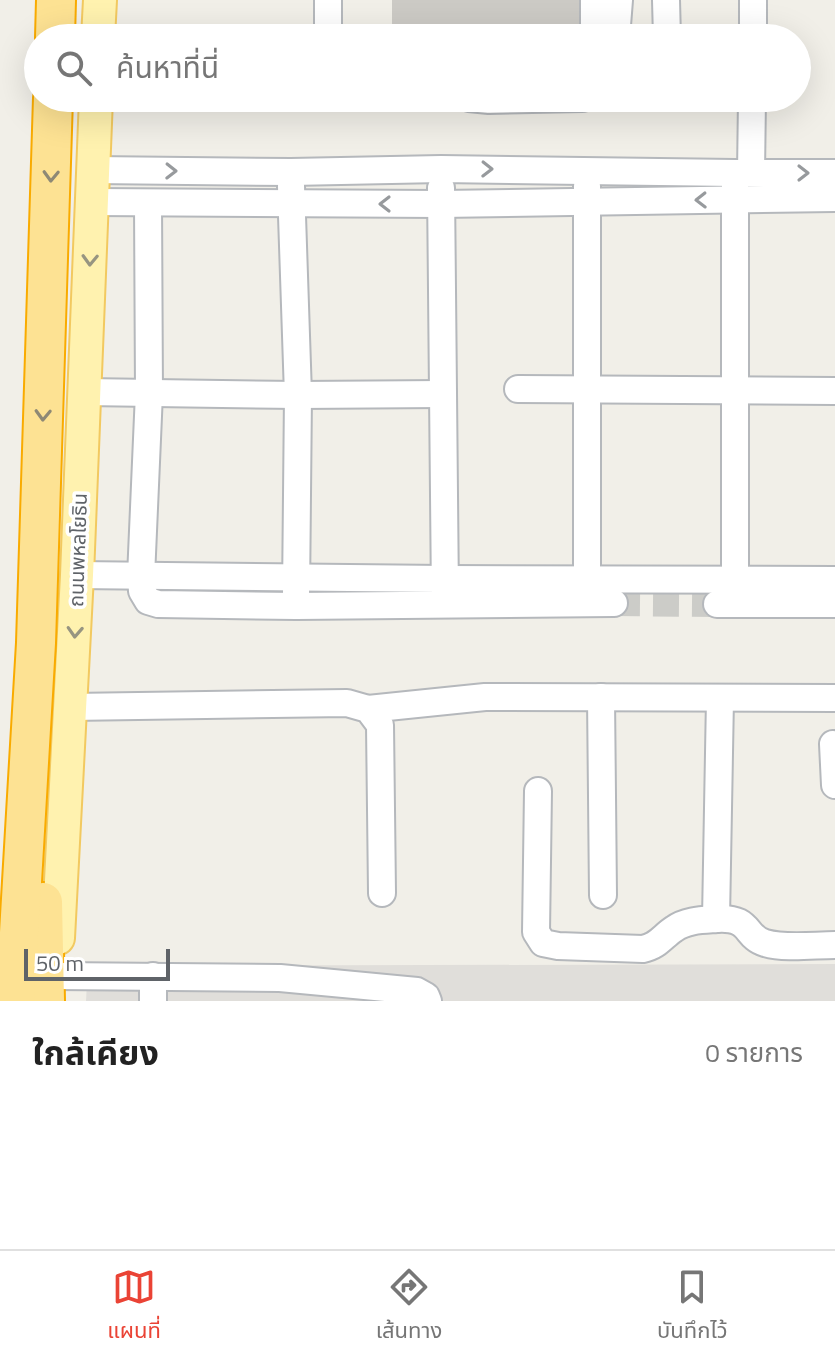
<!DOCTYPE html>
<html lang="th">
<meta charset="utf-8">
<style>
:root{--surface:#fff;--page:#f6f6f6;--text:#222;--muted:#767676;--line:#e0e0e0;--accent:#ea4335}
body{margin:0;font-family:"Titillium Web","Noto Sans Thai",sans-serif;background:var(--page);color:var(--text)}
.scale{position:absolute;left:24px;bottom:20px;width:146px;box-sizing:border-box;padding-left:8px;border:4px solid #5f6368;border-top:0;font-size:22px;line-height:28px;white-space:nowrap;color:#5f6368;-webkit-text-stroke:6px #fff;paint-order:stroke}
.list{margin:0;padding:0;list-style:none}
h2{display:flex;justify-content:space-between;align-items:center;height:104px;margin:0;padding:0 32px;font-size:34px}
h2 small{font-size:26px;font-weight:400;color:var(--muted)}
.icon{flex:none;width:44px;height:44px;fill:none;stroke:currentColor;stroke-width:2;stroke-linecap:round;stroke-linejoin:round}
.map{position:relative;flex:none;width:835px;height:1001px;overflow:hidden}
.search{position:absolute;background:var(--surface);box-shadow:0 8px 32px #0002;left:24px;right:24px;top:24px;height:88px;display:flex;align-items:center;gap:20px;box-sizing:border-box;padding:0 28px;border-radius:44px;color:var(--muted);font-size:30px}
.sheet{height:248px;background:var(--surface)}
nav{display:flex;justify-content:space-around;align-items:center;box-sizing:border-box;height:112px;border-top:2px solid var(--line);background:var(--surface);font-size:22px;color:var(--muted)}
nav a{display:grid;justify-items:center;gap:4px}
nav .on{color:var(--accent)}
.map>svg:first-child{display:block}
.industrial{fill:#e0deda}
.building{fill:#cccac5}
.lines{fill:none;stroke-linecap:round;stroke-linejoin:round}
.minor-tunnel{stroke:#ccccc8;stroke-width:26;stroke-dasharray:26 13;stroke-linecap:butt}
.minor-casing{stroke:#b5b8bc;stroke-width:30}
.major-casing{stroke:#f2c960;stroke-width:36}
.highway-casing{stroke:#f9ab00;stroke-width:42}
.minor{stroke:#fff;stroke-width:26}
.major{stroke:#fff2af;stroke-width:32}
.highway{stroke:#fde293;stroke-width:38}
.oneway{stroke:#979a9d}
.oneway2{stroke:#8e8975}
.oneway3{stroke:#979581}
.labels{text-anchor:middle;stroke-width:7;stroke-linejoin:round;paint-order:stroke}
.street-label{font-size:20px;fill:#5f6368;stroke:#fff}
</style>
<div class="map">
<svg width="835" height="1001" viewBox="0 0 835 1001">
<rect width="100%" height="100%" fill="#f1efe8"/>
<path class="industrial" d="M835,964V1001H86L88,966Z"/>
<rect class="building" x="392" y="0" width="195" height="38"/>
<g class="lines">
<path class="minor-tunnel" d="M614,603L717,604"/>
<g class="minor-casing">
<g id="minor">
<path d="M328,0V38"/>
<path d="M666,0L667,38"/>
<path d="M594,38V0"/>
<path d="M616,38L619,0"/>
<path d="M753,38V0"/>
<path d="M469,98L489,100L582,98"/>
<path d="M93,170L291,172L441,169L735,173H835"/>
<path d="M751,173L752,98"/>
<path d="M735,185V579"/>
<path d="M291,186L298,395L296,595"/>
<path d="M441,188L445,597"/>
<path d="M93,202L441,204L835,198"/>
<path d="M148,203L149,393L141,577L142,591L148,601L158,604L296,606L614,603"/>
<path d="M518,389L835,391"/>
<path d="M85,392L298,395L443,394"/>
<path d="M77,575L445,579L835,580"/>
<path d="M587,595V186"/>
<path d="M717,604H835"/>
<path d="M601,697L603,895"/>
<path d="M71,707L347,703L368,709L380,725L382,893"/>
<path d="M368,709L485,697L835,698"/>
<path d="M833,744L835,785"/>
<path d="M538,791L536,932L543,943L558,946L643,949C658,946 663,936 674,929C686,920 703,920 717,919C752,917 744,937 765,943C785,949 814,945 835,945"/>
<path d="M716,919L720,698"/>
<path d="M56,976L280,978L417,991L426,996L428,1001"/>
<path d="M153,976V1001"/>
</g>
</g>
<g class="major-casing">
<g id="major">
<path d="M98,38L100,0"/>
<path d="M58,938L77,575L96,98"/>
</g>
</g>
<g class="highway-casing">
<g id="highway">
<path d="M55,38L56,0"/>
<path d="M43,902L45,1001"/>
<path d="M15,1001L36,643L53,98"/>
</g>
</g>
<use href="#minor" class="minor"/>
<use href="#major" class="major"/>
<use href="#highway" class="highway"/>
</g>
<defs><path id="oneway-chevron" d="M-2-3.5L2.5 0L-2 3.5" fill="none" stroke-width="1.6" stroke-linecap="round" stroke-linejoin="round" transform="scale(2)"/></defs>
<g class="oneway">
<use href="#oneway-chevron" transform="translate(487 169) rotate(1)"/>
<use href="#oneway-chevron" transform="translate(171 171) rotate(1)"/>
<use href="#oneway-chevron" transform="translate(803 173)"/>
<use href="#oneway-chevron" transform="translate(701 200) rotate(179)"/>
<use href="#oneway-chevron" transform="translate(385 204) rotate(-180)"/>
</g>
<g class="oneway2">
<use href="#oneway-chevron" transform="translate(51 176) rotate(92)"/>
<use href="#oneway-chevron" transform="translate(43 415) rotate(92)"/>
</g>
<g class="oneway3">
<use href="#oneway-chevron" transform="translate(90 260) rotate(92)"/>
<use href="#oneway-chevron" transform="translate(75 632) rotate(93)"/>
</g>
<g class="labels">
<g class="street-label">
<text transform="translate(78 550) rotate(-88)" y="7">ถนนพหลโยธิน</text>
</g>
</g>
</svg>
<div class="scale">50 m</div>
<div class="search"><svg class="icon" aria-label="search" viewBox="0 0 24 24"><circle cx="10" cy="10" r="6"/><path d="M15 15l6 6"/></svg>ค้นหาที่นี่</div>
</div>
<section class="sheet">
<h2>ใกล้เคียง<small>0 รายการ</small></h2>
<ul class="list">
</ul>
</section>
<nav>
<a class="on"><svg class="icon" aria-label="map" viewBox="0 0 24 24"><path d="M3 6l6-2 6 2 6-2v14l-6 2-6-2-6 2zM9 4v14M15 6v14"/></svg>แผนที่</a>
<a><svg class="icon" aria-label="directions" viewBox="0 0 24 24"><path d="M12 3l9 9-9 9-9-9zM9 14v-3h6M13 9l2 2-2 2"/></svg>เส้นทาง</a>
<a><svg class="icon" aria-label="saved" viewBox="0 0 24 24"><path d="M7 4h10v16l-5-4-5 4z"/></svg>บันทึกไว้</a>
</nav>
